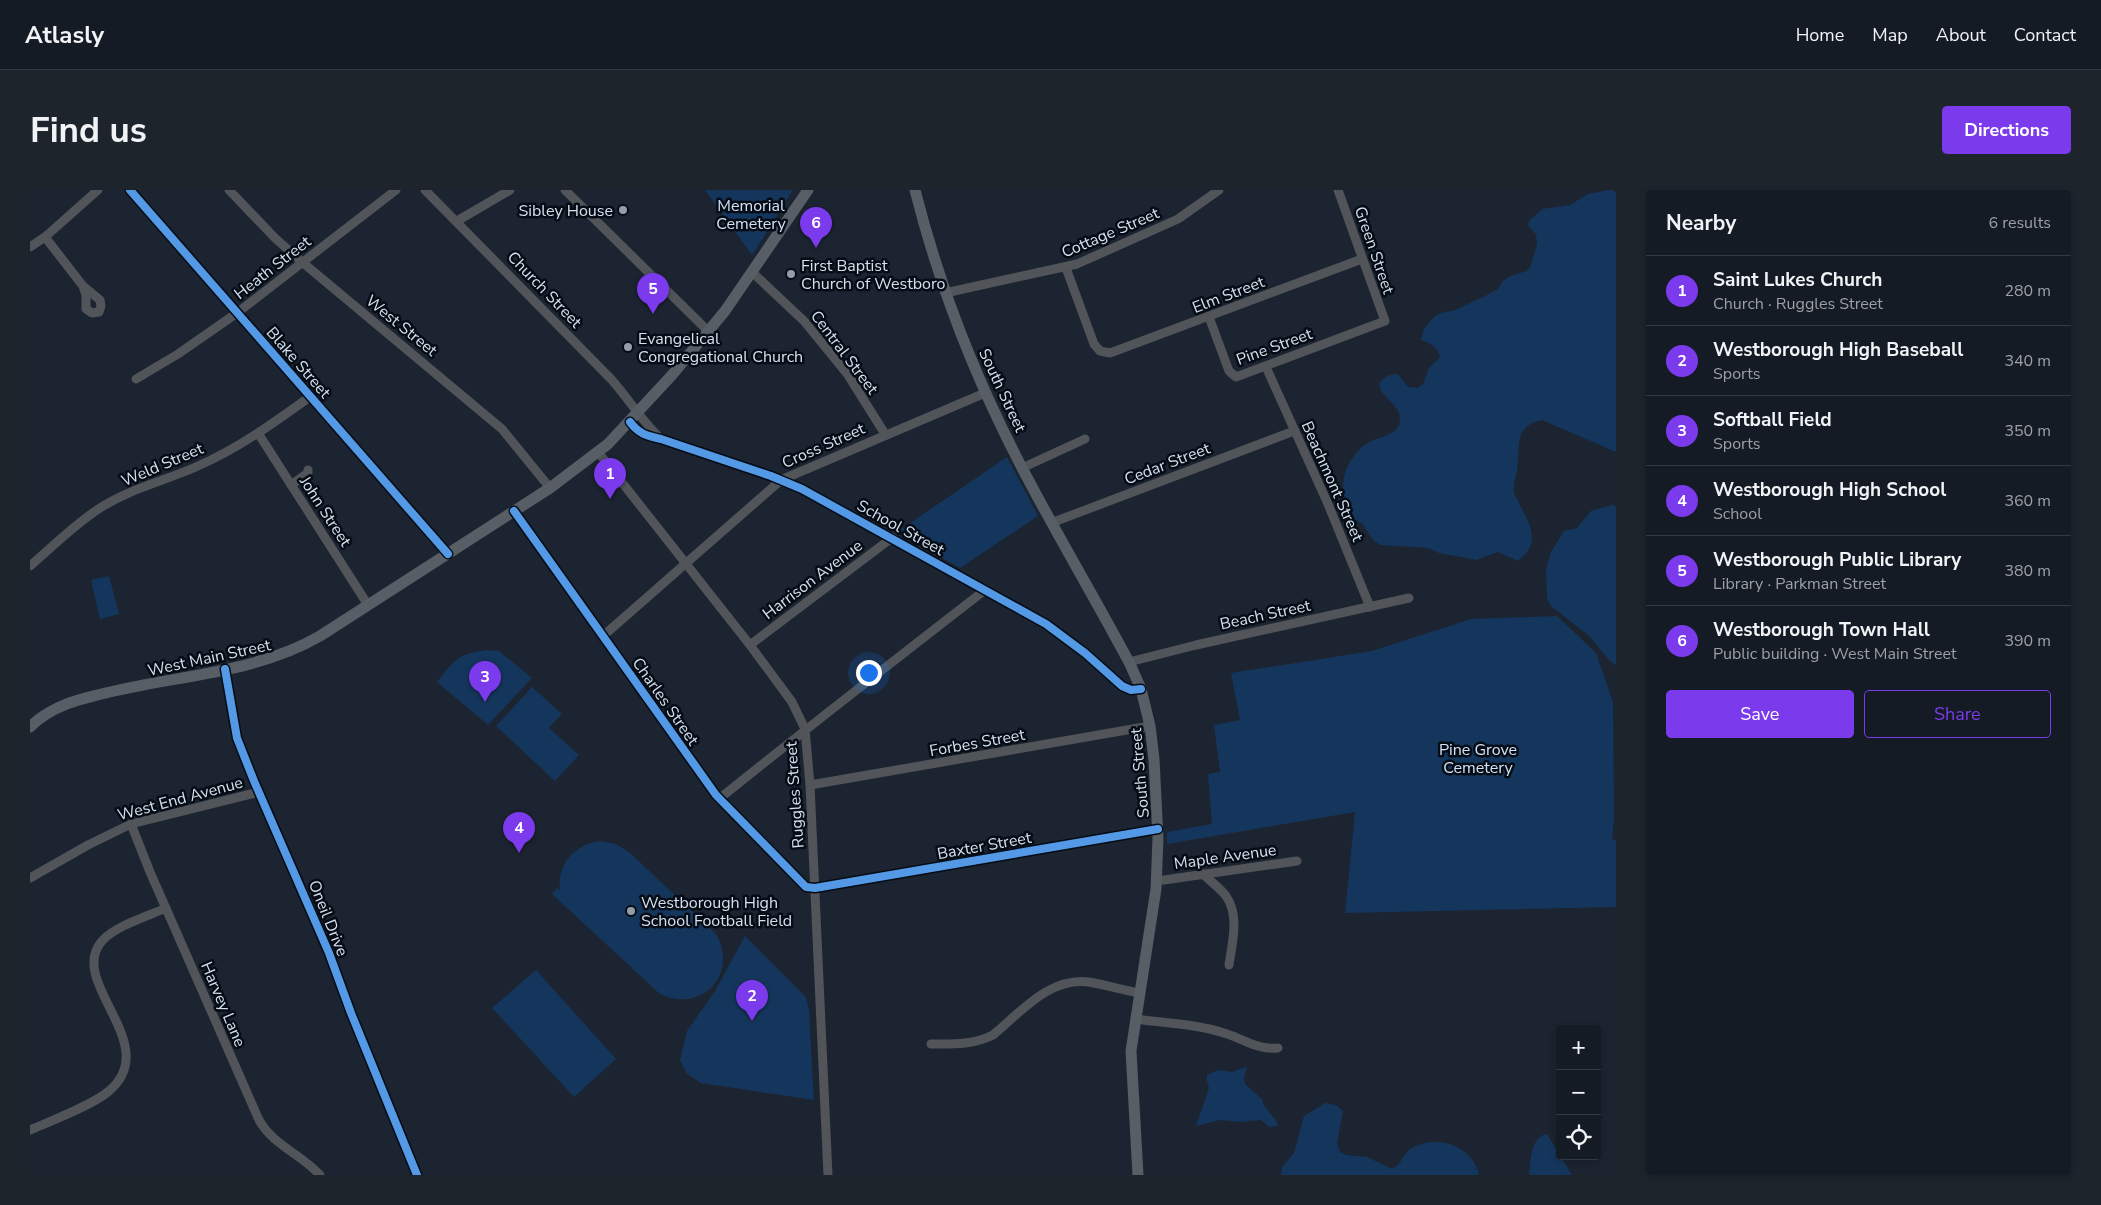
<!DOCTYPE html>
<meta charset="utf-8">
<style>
:root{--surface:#141b24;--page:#1d242c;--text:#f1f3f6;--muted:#9da1a6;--line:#333941;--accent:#7c3aed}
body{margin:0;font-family:"Nunito Sans",sans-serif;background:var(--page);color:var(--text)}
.controls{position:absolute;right:15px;bottom:15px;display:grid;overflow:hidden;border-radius:5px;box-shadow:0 2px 8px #0003}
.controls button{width:45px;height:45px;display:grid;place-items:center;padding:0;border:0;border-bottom:1px solid var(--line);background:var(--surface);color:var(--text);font:25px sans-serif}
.you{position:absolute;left:838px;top:482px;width:18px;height:18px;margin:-12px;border:4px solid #fff;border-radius:50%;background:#1a73e8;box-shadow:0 0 0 8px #1a73e833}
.badge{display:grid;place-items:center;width:32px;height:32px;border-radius:50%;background:var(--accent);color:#fff;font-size:16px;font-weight:700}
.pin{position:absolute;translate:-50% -41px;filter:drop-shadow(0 1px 2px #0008)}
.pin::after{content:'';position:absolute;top:26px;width:18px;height:15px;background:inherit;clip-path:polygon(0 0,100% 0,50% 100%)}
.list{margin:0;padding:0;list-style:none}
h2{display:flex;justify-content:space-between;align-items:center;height:65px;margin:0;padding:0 20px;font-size:21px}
h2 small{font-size:16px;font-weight:400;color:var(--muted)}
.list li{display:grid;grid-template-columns:32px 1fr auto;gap:15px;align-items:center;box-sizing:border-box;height:70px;padding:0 20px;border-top:1px solid var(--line)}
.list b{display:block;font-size:19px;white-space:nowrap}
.list p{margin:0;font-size:16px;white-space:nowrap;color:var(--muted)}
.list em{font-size:16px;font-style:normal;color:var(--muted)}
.actions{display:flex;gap:10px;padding:15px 20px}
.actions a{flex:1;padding:11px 0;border:1px solid var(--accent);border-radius:5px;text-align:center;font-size:18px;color:var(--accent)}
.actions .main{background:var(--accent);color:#fff}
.icon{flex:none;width:28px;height:28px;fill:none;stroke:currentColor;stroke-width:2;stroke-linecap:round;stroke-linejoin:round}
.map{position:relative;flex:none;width:1586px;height:985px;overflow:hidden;border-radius:5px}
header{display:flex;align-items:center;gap:30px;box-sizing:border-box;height:70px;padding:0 25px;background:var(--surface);border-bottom:1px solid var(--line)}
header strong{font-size:24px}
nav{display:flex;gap:28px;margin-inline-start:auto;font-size:18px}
.intro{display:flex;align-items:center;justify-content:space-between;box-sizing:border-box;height:120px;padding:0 30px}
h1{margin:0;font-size:35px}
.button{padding:12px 22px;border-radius:5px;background:var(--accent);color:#fff;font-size:18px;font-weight:700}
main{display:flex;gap:30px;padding:0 30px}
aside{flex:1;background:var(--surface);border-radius:5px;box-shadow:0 2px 8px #0003}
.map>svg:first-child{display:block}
.green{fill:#15365c}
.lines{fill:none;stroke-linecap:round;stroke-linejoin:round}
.minor{stroke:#515459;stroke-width:9}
.major{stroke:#575e65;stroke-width:11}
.cycleway-casing{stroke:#060c15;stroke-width:11}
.cycleway{stroke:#5399e6;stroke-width:8}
.poi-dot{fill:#949eab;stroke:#060c15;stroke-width:2}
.labels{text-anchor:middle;stroke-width:5;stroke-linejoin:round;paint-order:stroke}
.park-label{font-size:16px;fill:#d3e2f5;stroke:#060c15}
.poi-label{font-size:16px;fill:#d5e0ed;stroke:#060c15;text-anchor:start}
.street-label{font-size:16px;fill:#d5e0ed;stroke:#060c15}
</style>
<header>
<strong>Atlasly</strong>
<nav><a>Home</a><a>Map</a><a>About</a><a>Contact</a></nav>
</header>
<div class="intro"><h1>Find us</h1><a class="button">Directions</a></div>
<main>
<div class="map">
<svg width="1586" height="985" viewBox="0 0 1586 985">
<rect width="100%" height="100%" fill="#1b2430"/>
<g class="green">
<path d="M675,0H763L722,65Z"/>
<path d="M1579,0H1586V262L1512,230C1482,237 1491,257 1487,280C1486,287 1483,295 1484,303C1485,306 1488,310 1489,313C1501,336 1511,353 1488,371L1468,362L1446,370L1409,363L1398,358L1351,355C1341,351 1340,344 1334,336C1332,333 1328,332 1325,329C1323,326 1322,321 1320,318C1318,314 1315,310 1314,305C1310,287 1319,269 1332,257C1342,246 1370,248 1370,229C1370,214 1351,208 1349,194C1354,187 1359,184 1368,184L1378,197L1387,198L1393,194L1399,178L1410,167C1408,157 1400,153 1391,150L1394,139L1405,126L1414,122L1423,121L1459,104L1468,99L1472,92L1480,86L1497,81L1501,75L1507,54L1506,44L1498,36L1499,31L1512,19L1540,15L1558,4Z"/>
<path d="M977,267L1008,326L930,378L867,342Z"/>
<path d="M1582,315L1586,316V475L1580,471L1559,446L1521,416L1517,408L1516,379L1521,362L1534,341L1547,338L1561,321Z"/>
<path d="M79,386L89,424L70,429L61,390Z"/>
<path d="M1527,426L1566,463L1583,512L1584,628L1582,649L1586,650V717L1315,723L1325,622L1137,654V642L1182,634L1178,584L1190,582L1184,535L1210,530L1201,483L1342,461L1441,429Z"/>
<path d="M457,460L469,461L502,488L458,535L407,492C425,470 427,464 457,460Z"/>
<path d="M502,497L532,524L519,538L549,565L525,591L466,536Z"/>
<path d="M570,651L586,654L599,662L686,744C709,784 672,824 630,804L522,704L527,698L530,701C527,675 543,655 570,651Z"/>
<path d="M715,746L776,807L779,821L784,910L671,893L656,883L650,870L657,841L685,801Z"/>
<path d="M506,780L586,869L544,907L462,818Z"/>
<path d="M1215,877L1217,878L1214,888L1215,894L1232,909L1234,916L1246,930L1248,936L1239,937L1231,930L1210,932L1190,930L1166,936L1179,898L1177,891V885L1188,880L1202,882Z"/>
<path d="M1295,913L1306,915L1313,921L1307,953L1310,962L1316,965L1337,967L1362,979C1371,975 1373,965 1380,959C1406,943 1443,955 1449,985H1251L1252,977L1264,963L1274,926Z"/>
<path d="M1517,944L1542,985H1499C1501,971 1500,947 1517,944Z"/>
</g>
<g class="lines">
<g class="minor">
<path d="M100,0L418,364"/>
<path d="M199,0L245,48L272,72L472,239L520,298"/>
<path d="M395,0L581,189C598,208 612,231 630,248"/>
<path d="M535,0L678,141"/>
<path d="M427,31L480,0"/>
<path d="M15,47L53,96L56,105V119L62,123L69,122L71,116L70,110L53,96"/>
<path d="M0,57L15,47L68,0"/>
<path d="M1036,78L1064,154L1070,161L1080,163L1332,69"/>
<path d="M723,83L774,131L818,185L855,244"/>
<path d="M915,103L1047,74L1148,29L1189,0"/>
<path d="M1179,127L1199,181L1206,187L1355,131L1308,0"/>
<path d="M1236,177L1298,314L1340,417"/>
<path d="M106,189L148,164L207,123L366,0"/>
<path d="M600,232C609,244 617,246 631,249L741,286L772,299L1016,434L1055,463L1092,496L1101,500L1111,499"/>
<path d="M228,243L338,415"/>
<path d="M568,262L720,455L762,512L775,539L780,595L798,985"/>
<path d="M992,278L1055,249"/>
<path d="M261,295L278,283V280"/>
<path d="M484,321L686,605L776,697L785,698L1128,639"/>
<path d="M1021,333L1264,241"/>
<path d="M0,376C22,357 43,336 67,320C98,299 135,291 168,276C209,258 245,232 281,206"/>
<path d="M573,446L751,290L955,203"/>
<path d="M720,455L863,347"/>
<path d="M1099,472L1166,455L1379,408"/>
<path d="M195,479L207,548L224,591L299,763L321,823L387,985"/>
<path d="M780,595L1120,536"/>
<path d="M689,609C777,538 866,469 955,400"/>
<path d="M101,634L120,682L229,930C243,955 271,964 290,985"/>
<path d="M1173,684C1180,691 1190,698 1196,706C1210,726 1202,753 1199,775"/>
<path d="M0,688L58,655L101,634L229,602"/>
<path d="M1127,691L1267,671"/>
<path d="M1105,829C1135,833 1168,834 1197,844C1216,850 1227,860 1248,858"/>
<path d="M901,854C923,854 943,855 963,845C991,822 1019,787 1059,792C1076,795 1093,800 1109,803"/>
<path d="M0,940C21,931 63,915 79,901C134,854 36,792 72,751C85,736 118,726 136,718"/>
</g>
<g class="major">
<path d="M885,0C909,95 944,185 989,272C1024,340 1064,406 1100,474L1111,499L1120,536L1124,569L1128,648L1126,699L1101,861L1108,985"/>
<path d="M0,537C22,515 50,509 80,502C150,485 226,483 290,446L520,298L578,254L642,185L695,121L778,0"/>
</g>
<g class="cycleway-casing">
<g id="cycleway">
<path d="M100,0L418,364"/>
<path d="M600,232C609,244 617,246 631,249L741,286L772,299L1016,434L1055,463L1092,496L1101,500L1111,499"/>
<path d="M484,321L686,605L776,697L785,698L1128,639"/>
<path d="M195,479L207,548L224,591L299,763L321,823L387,985"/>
</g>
</g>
<use href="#cycleway" class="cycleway"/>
</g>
<g class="poi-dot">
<circle cx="593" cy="20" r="5"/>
<circle cx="761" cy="84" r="5"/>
<circle cx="598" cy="157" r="5"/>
<circle cx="601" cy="721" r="5"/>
</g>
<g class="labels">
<g class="park-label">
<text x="721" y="21">Memorial<tspan x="721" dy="18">Cemetery</tspan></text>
<text x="1448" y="565">Pine Grove<tspan x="1448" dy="18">Cemetery</tspan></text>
</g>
<g class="poi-label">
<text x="583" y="26" text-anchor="end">Sibley House</text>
<text x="771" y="81">First Baptist<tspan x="771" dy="18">Church of Westboro</tspan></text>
<text x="608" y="154">Evangelical<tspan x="608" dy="18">Congregational Church</tspan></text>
<text x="611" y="718">Westborough High<tspan x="611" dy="18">School Football Field</tspan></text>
</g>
<g class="street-label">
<text transform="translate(1080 42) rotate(-23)" y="6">Cottage Street</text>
<text transform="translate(1345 60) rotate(71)" y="6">Green Street</text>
<text transform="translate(242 77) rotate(-38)" y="6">Heath Street</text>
<text transform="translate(515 99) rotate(46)" y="6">Church Street</text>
<text transform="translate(1198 104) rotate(-21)" y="6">Elm Street</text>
<text transform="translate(372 135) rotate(39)" y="6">West Street</text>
<text transform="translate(1244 156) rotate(-20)" y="6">Pine Street</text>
<text transform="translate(815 162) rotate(53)" y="6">Central Street</text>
<text transform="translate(269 172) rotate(49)" y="6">Blake Street</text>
<text transform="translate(973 200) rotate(65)" y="6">South Street</text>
<text transform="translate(793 255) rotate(-24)" y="6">Cross Street</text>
<text transform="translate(1137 273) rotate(-21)" y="6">Cedar Street</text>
<text transform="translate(132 274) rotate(-23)" y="6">Weld Street</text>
<text transform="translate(1303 291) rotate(66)" y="6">Beachmont Street</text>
<text transform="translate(296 321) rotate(57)" y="6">John Street</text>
<text transform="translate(871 337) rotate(29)" y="6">School Street</text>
<text transform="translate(782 389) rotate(-37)" y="6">Harrison Avenue</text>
<text transform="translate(1235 424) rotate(-12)" y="6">Beach Street</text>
<text transform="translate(179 467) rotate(-12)" y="6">West Main Street</text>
<text transform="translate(636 511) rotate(55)" y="6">Charles Street</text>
<text transform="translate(947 552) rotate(-10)" y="6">Forbes Street</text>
<text transform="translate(1109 583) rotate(-95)" y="6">South Street</text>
<text transform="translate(764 605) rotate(-94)" y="6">Ruggles Street</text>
<text transform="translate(150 608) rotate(-15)" y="6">West End Avenue</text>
<text transform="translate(954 655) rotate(-10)" y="6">Baxter Street</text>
<text transform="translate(1195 666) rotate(-8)" y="6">Maple Avenue</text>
<text transform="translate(299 728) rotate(68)" y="6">Oneil Drive</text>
<text transform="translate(194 814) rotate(67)" y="6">Harvey Lane</text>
</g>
</g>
</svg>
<div class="controls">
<button>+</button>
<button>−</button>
<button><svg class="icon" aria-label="locate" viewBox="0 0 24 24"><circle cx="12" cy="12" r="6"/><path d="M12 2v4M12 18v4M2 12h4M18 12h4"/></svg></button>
</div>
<div class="you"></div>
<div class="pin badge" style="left:580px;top:309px">1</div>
<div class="pin badge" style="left:722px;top:831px">2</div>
<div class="pin badge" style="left:455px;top:512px">3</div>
<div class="pin badge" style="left:489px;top:663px">4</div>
<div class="pin badge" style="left:623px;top:124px">5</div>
<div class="pin badge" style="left:786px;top:58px">6</div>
</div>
<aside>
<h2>Nearby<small>6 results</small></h2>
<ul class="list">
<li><span class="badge">1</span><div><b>Saint Lukes Church</b><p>Church · Ruggles Street</p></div><em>280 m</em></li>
<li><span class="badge">2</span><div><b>Westborough High Baseball</b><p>Sports</p></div><em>340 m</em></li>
<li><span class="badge">3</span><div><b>Softball Field</b><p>Sports</p></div><em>350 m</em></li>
<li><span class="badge">4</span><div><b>Westborough High School</b><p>School</p></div><em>360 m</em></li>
<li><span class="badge">5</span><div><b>Westborough Public Library</b><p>Library · Parkman Street</p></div><em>380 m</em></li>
<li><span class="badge">6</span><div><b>Westborough Town Hall</b><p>Public building · West Main Street</p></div><em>390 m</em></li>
</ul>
<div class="actions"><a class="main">Save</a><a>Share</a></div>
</aside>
</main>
